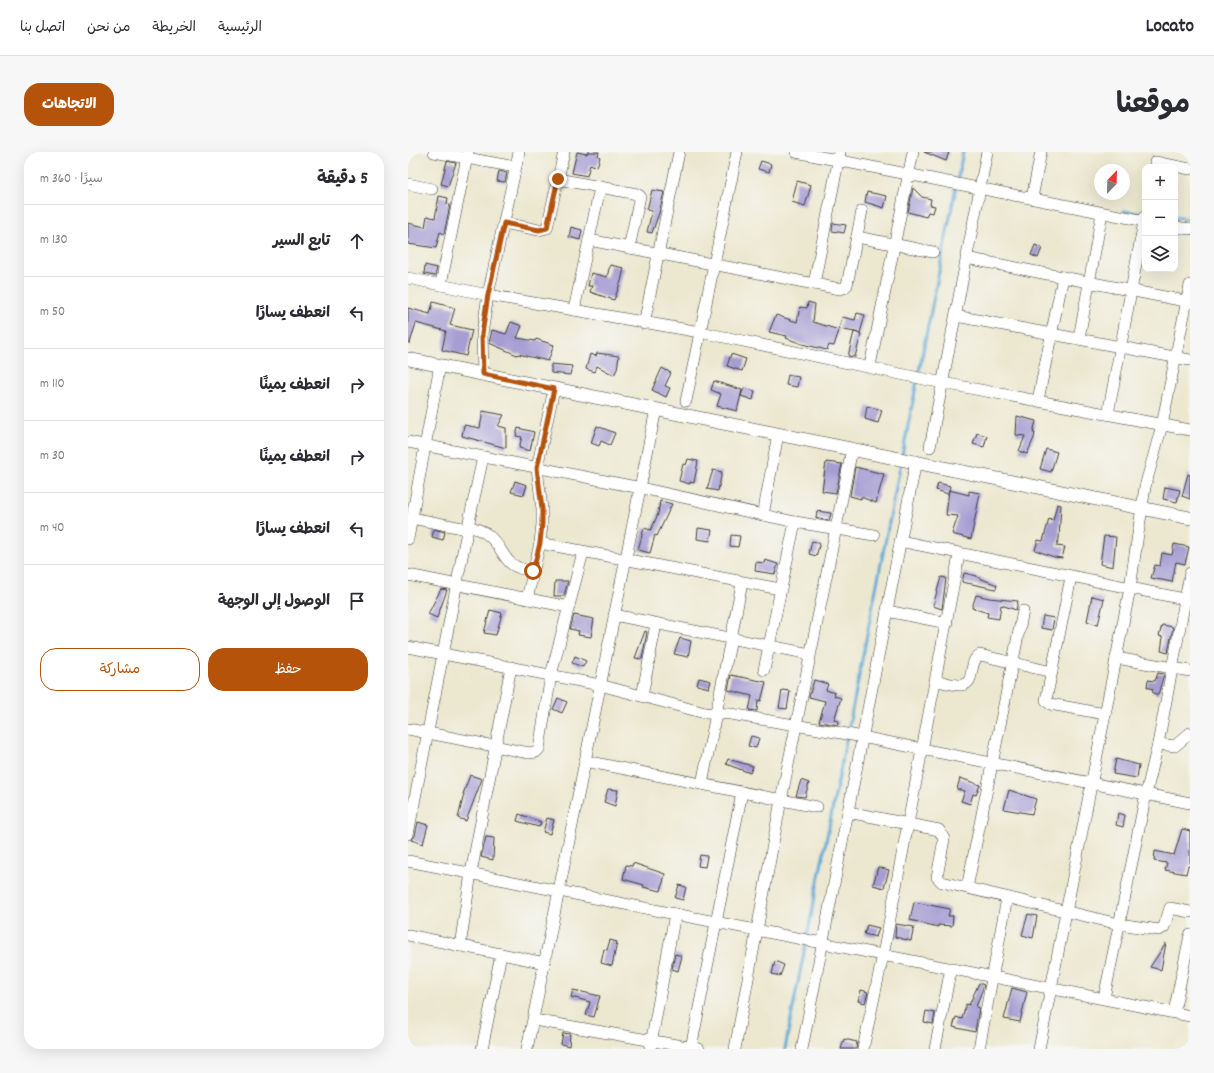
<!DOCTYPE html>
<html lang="ar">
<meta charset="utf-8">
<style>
:root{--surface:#fff;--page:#f7f7f7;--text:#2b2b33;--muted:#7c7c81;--line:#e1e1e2;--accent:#b45309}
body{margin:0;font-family:Dekko,"Playpen Sans Arabic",sans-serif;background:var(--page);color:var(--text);direction:rtl}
.controls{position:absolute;right:12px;top:12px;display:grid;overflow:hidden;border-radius:8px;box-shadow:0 4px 16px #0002}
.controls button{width:36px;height:36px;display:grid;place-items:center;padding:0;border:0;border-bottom:1px solid var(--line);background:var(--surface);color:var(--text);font:20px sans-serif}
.compass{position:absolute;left:686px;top:12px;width:36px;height:36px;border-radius:50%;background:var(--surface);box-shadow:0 4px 16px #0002;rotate:23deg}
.stop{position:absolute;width:12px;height:12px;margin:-9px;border:3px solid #b45309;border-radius:50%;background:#fff}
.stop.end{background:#b45309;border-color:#fff;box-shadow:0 1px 4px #0008}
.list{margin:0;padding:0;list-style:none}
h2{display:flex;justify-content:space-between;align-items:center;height:52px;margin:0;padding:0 16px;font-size:17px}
h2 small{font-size:13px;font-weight:400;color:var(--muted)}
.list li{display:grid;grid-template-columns:26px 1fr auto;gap:12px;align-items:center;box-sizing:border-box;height:72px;padding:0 16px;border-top:1px solid var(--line)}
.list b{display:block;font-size:15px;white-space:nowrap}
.list em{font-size:13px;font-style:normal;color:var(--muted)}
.actions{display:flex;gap:8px;padding:12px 16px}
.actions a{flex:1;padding:9px 0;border:1px solid var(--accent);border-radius:16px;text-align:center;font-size:14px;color:var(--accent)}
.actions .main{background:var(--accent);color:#fff}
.icon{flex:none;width:22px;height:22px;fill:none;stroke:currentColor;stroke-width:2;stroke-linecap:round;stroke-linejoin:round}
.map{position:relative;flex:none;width:782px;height:897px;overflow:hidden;direction:ltr;border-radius:16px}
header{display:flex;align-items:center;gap:24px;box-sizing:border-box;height:56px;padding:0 20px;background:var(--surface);border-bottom:1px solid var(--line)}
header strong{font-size:19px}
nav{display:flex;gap:22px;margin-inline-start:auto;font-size:14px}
.intro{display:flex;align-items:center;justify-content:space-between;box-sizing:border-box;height:96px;padding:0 24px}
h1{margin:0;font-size:28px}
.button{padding:10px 18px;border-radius:16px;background:var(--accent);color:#fff;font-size:14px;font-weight:700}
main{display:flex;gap:24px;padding:0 24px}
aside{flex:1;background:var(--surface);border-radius:16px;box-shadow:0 4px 16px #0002}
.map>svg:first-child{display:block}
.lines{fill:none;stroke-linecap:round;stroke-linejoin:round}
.stream{stroke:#5ea7d5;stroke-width:3}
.building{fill:#a69dd3}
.minor-casing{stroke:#3b3b37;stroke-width:12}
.major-casing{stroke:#3b3b37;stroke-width:14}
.minor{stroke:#fff;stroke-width:11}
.major{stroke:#fff;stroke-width:13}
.route{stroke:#b45309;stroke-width:5}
</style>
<header>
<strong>Locato</strong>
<nav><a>الرئيسية</a><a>الخريطة</a><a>من نحن</a><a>اتصل بنا</a></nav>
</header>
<div class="intro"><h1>موقعنا</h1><a class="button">الاتجاهات</a></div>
<main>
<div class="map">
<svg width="782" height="897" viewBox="0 0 782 897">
<rect width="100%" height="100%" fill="#f6f6f2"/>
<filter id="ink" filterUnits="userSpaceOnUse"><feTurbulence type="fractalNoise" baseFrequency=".025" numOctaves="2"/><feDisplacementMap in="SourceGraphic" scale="8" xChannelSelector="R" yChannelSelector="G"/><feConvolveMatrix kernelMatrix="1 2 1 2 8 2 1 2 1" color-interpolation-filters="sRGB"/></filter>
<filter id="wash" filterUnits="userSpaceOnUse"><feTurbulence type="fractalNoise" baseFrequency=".012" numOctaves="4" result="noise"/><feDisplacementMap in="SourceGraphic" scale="16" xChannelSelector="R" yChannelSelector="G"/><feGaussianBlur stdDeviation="0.9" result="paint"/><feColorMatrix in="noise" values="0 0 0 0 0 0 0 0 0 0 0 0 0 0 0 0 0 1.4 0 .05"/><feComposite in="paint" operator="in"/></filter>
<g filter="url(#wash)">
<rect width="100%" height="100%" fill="#ece8d0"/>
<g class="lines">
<g class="stream">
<path d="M716,59L736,62"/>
<path d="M767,65L782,67"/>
<path d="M494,304L555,0"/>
<path d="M440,579L493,310"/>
<path d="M399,785L439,584"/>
<path d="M377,897L398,790"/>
</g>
</g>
<g id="blocks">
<g class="building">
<path d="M169,0L179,2L180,0H191L190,4L192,5L189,15L182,12L179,24L164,21Z"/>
<path d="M516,0H541L538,9Z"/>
<path d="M39,9L48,11L40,34L33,32Z"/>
<path d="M353,9L363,12L361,20L350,17Z"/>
<path d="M91,19L99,21L97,30L89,29Z"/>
<path d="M389,29L403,33L397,54L384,50Z"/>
<path d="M505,36L514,45L523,47L522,53L527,54L525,61L520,60L518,65L500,60Z"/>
<path d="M244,38L256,40L251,61L244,81L239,80L244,59L239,58Z"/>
<path d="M459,40L479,44L476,56L457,50Z"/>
<path d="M31,44L40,46L39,52L42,53L36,82L32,80L28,96L0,92V71L17,75L19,64L27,66Z"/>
<path d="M425,71L438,73L436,81L424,79Z"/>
<path d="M163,75L174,78L172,88L161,85Z"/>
<path d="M627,93L634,96L630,106L623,103Z"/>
<path d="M17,113L29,116L27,124L16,122Z"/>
<path d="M202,113L216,116L213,129L206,148L182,140L184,134H180L183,121L199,125Z"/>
<path d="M25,150L47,156L42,173L64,178L58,204L34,198L38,179L8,171L2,191H0V156L22,162Z"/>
<path d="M400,150L407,152L405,170L431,178L426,194L421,193L419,198L394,192L378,186L379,184L361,180L368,163L389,170L392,155L399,156Z"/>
<path d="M449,161L457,163L452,181L431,177L434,165L447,168Z"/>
<path d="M103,170L114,174L109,186L127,189L128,187L146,193L140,209L110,202L109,203L81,191L84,178L98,182Z"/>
<path d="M446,180L453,182L447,205L440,204Z"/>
<path d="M189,201L211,204L209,217L206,223L189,214L187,220L178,217L182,202L188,204Z"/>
<path d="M323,202L338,207L334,219L319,214Z"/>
<path d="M143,212L164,214L162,223L143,221Z"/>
<path d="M254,216L263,221L257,234L262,236L258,245L244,238Z"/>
<path d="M380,223L391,225L389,235L378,233Z"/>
<path d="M306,229L334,238L329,259L309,254L313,242L303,238Z"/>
<path d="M336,236L347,239L345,248L333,244Z"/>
<path d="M459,254L474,258L470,271L457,267Z"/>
<path d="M75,259L96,263L90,274L98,276V296L54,284L56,273L72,276Z"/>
<path d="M609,264L628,269L625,281H627L626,286L619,302L611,299L617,284L608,283Z"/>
<path d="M189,274L207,281L202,293L193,289L191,294L183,291Z"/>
<path d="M110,276L126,280L122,299L111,296L114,285L108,284Z"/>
<path d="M569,281L579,284L576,295L565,292Z"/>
<path d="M638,297L649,300L643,320L632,317Z"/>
<path d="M280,307L290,309L286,331L282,330V332L271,329L275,312L278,313Z"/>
<path d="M418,310L434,312L428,341L414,339Z"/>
<path d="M447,315L476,322L468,351L453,345V347L442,344Z"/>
<path d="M305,318L314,320L310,339L299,337Z"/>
<path d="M780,322L782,323V347L774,344Z"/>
<path d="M107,329L119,333L116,343L103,340Z"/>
<path d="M530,331L542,334L540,342L528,338Z"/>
<path d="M757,335L772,338L769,350L755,347Z"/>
<path d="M541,338L561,343V339L572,341L563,387L544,382L550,364L538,363Z"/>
<path d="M252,349L264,352L249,384L247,383L242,401L230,398L236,376L243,378L250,362Z"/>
<path d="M649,352L653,353L651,387L648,394L657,395L654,406L646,405L627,398L630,388L635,389L641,367L645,369Z"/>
<path d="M409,359L423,361L421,369L408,366Z"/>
<path d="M290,376L304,378L302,389L289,387Z"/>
<path d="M26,377L37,380L35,388L24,385Z"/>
<path d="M323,383L332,384L330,395L322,394Z"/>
<path d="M696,384L708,385L705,415L692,412Z"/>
<path d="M404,389L412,391L408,404L401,402Z"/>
<path d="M766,392L781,395L777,412L768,410L764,430L743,426L747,413L752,414L754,401L764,403Z"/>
<path d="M357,408L370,412L367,422L347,419L348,410L356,411Z"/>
<path d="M556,421L569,424V425L589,433L588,437L554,430Z"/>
<path d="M533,425L538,426L534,457L525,454Z"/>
<path d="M147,429H160L156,444H146Z"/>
<path d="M33,437L39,438L29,466L20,462Z"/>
<path d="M568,443L581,446L610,449L608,458L593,453L591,467L579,465L580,461L564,456Z"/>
<path d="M684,444L696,447L690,473L679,469Z"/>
<path d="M82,458L94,461L88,483L76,481Z"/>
<path d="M166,463L186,467L183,485L170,483L171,479L162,477Z"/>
<path d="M635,464L646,466L644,478L633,476Z"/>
<path d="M754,473L765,475L760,501L753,499L755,485L751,484Z"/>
<path d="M237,479L239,480L234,507L227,506Z"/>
<path d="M272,486L283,489L280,505L266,502Z"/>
<path d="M167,504L178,509L175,515L164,511Z"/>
<path d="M750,521L756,522L750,543L744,540L745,537L739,535L740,528L747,529Z"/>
<path d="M323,523L358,530L353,549L350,548L349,559L341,558L344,544L320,538Z"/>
<path d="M291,526L303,529L301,536L289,533Z"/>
<path d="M406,528L420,532L418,538L427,541L426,544L433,546L426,568L431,569L430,573L411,570L417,549L401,545Z"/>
<path d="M374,538L382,539L379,557L371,556Z"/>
<path d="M150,546L159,550L154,561L145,557Z"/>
<path d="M343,584L351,586L348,596L340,594Z"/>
<path d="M320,607L345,614L342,621L318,612Z"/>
<path d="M708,607L731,613L729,626L705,622Z"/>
<path d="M62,623L74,627L58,669L50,666L56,642H55Z"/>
<path d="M552,626L572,633L568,643L565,642L562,652L553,649L557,639L549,637Z"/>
<path d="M393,628L401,631L397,645L388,644Z"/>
<path d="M200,637L210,638L207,654L196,650Z"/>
<path d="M601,638L628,647L624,662L596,657Z"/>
<path d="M710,661L717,663L715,675L708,673Z"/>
<path d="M111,662L133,670L131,675L109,669Z"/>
<path d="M139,666L146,668L142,682L135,680Z"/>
<path d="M10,670L20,673L15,692L3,688L7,684Z"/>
<path d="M774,677L782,679V715L780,714L778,722L757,718L759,711L746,709L747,699L766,703Z"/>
<path d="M78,685L86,686L85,708L73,705Z"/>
<path d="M292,703L299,704L297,715L290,714Z"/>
<path d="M225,711L257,722L253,739L235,735L236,733L215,727L218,713L224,714Z"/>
<path d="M470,715L481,718L476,736L465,733Z"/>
<path d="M271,733L278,735L275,748L267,746Z"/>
<path d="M506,750L542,757L540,764H545L544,774L530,773V775L502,768Z"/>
<path d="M620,762L629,764L625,786L614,783Z"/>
<path d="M488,772L506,775L503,789L487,785Z"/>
<path d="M459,773L471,776L468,785L456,782Z"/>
<path d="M202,788L209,790L204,814L193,811L196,797L199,798Z"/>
<path d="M758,791L753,818L742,815Z"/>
<path d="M267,802L274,804L270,819L264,817Z"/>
<path d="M367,809L376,813L372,824L364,822Z"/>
<path d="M571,831L576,833L568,855L571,856L567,880L545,875L548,865L554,867L558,852L561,853Z"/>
<path d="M604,836L619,840L612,870L596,867Z"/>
<path d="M165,838L192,844L186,865L178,863L182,850L163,845Z"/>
<path d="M453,838L460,840L457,851L450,849Z"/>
<path d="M518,859L527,861L525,872L516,870Z"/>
<path d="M155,881L162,882L161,894L153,892Z"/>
<path d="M436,887L449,890L448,897H433Z"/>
</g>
</g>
</g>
<g filter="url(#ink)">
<use href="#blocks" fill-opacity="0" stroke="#3b3b37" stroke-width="1"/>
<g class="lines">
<g class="minor-casing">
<g id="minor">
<path d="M26,0L108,15"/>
<path d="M388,0L737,69"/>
<path d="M747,10L782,17"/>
<path d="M150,27L229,42L232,44L221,96"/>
<path d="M0,32L24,37"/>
<path d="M624,46L633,0"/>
<path d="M96,71L131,78L139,76L156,0"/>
<path d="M767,75L782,77"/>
<path d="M449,85L525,100"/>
<path d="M181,88L432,137L436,136L439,133L454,59"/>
<path d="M558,106L782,150"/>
<path d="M0,126L80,143L292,180L535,231L782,278"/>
<path d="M33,132L60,0"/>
<path d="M406,132L432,0"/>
<path d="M166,158L192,36"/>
<path d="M548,164L782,208"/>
<path d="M236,172L271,0"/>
<path d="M671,186L694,61"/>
<path d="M462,214L505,0"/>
<path d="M75,223L74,182L80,143L111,0"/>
<path d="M630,248L655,125"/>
<path d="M278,249L329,0"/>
<path d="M700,262L737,64"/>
<path d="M0,290L233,336L387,370L466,383"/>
<path d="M522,295L579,0"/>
<path d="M355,363L370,282"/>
<path d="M4,366L59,377"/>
<path d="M60,374C67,376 74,378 80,383C100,399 92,415 125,419"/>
<path d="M0,387L32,213"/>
<path d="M492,389L781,448"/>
<path d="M132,391L372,437"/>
<path d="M0,423L161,455"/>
<path d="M663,425L638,548L642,552L697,562"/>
<path d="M119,447L132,391L134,372V357L129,316L146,237"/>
<path d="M479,459L539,471"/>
<path d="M206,463L402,502"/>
<path d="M0,495L192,533L297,561L323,562L439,582L782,651"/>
<path d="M708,506L782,519"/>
<path d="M356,518L387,370"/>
<path d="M528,529C536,530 545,533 553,533C569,532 559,509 572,503L644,520"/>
<path d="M234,544L248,472"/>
<path d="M0,577L121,601L128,600L131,597L143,523L175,400"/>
<path d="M750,592L767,594L782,581"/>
<path d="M177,609L409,655"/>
<path d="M294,632L334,431"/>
<path d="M440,660L531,678L536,687L529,725L534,730L711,772L751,778L756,775L762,756L782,760"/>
<path d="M0,682L60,374L75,305"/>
<path d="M0,709L782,864"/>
<path d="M559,736L615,459"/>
<path d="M0,783L137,811"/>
<path d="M52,794L63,721L103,515"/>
<path d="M696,846L738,642L750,592L782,421"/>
<path d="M766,860L782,783"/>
<path d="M126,868L291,897"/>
<path d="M283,896L334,640"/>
<path d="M74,897L93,802"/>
<path d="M119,897L248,257"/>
<path d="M242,897L267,762"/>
<path d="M327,897L373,648L444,297"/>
<path d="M394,897L508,309"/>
<path d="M455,897L475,803L551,403"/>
<path d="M527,897L543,816"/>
<path d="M571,897L599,746"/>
<path d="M631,897L722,436L737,335L754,273L782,133"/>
</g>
</g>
<g class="major-casing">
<path id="major" d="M0,207L782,366"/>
</g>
<use href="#minor" class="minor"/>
<use href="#major" class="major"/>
</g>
</g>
<g class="lines" filter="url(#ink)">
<path class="route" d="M125,419L132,391L134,372V357L129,316L146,237L75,222L74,182L80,143L96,71L131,78L139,76L150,27"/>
</g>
</svg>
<div class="controls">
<button>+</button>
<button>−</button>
<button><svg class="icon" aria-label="layers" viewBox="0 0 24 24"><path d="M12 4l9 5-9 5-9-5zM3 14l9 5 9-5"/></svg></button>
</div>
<svg class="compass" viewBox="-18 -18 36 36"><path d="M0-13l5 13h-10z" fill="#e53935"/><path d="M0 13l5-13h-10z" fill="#7c7c81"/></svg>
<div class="stop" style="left:125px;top:419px"></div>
<div class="stop end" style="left:150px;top:27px"></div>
</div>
<aside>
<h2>5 دقيقة<small>سيرًا · 360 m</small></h2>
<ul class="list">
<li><svg class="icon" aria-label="ahead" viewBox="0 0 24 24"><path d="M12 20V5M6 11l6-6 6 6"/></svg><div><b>تابع السير</b></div><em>130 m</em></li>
<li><svg class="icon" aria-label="left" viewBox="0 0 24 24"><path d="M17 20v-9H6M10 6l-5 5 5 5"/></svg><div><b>انعطف يسارًا</b></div><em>50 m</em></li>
<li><svg class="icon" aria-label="right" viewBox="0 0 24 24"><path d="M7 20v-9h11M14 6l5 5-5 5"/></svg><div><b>انعطف يمينًا</b></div><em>110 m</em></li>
<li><svg class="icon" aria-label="right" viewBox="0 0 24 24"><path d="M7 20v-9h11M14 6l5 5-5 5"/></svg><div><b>انعطف يمينًا</b></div><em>30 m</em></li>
<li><svg class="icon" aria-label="left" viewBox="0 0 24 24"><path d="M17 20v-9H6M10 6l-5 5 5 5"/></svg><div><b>انعطف يسارًا</b></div><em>40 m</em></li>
<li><svg class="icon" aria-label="arrive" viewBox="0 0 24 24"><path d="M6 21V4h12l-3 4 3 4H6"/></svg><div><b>الوصول إلى الوجهة</b></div></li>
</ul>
<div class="actions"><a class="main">حفظ</a><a>مشاركة</a></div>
</aside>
</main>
